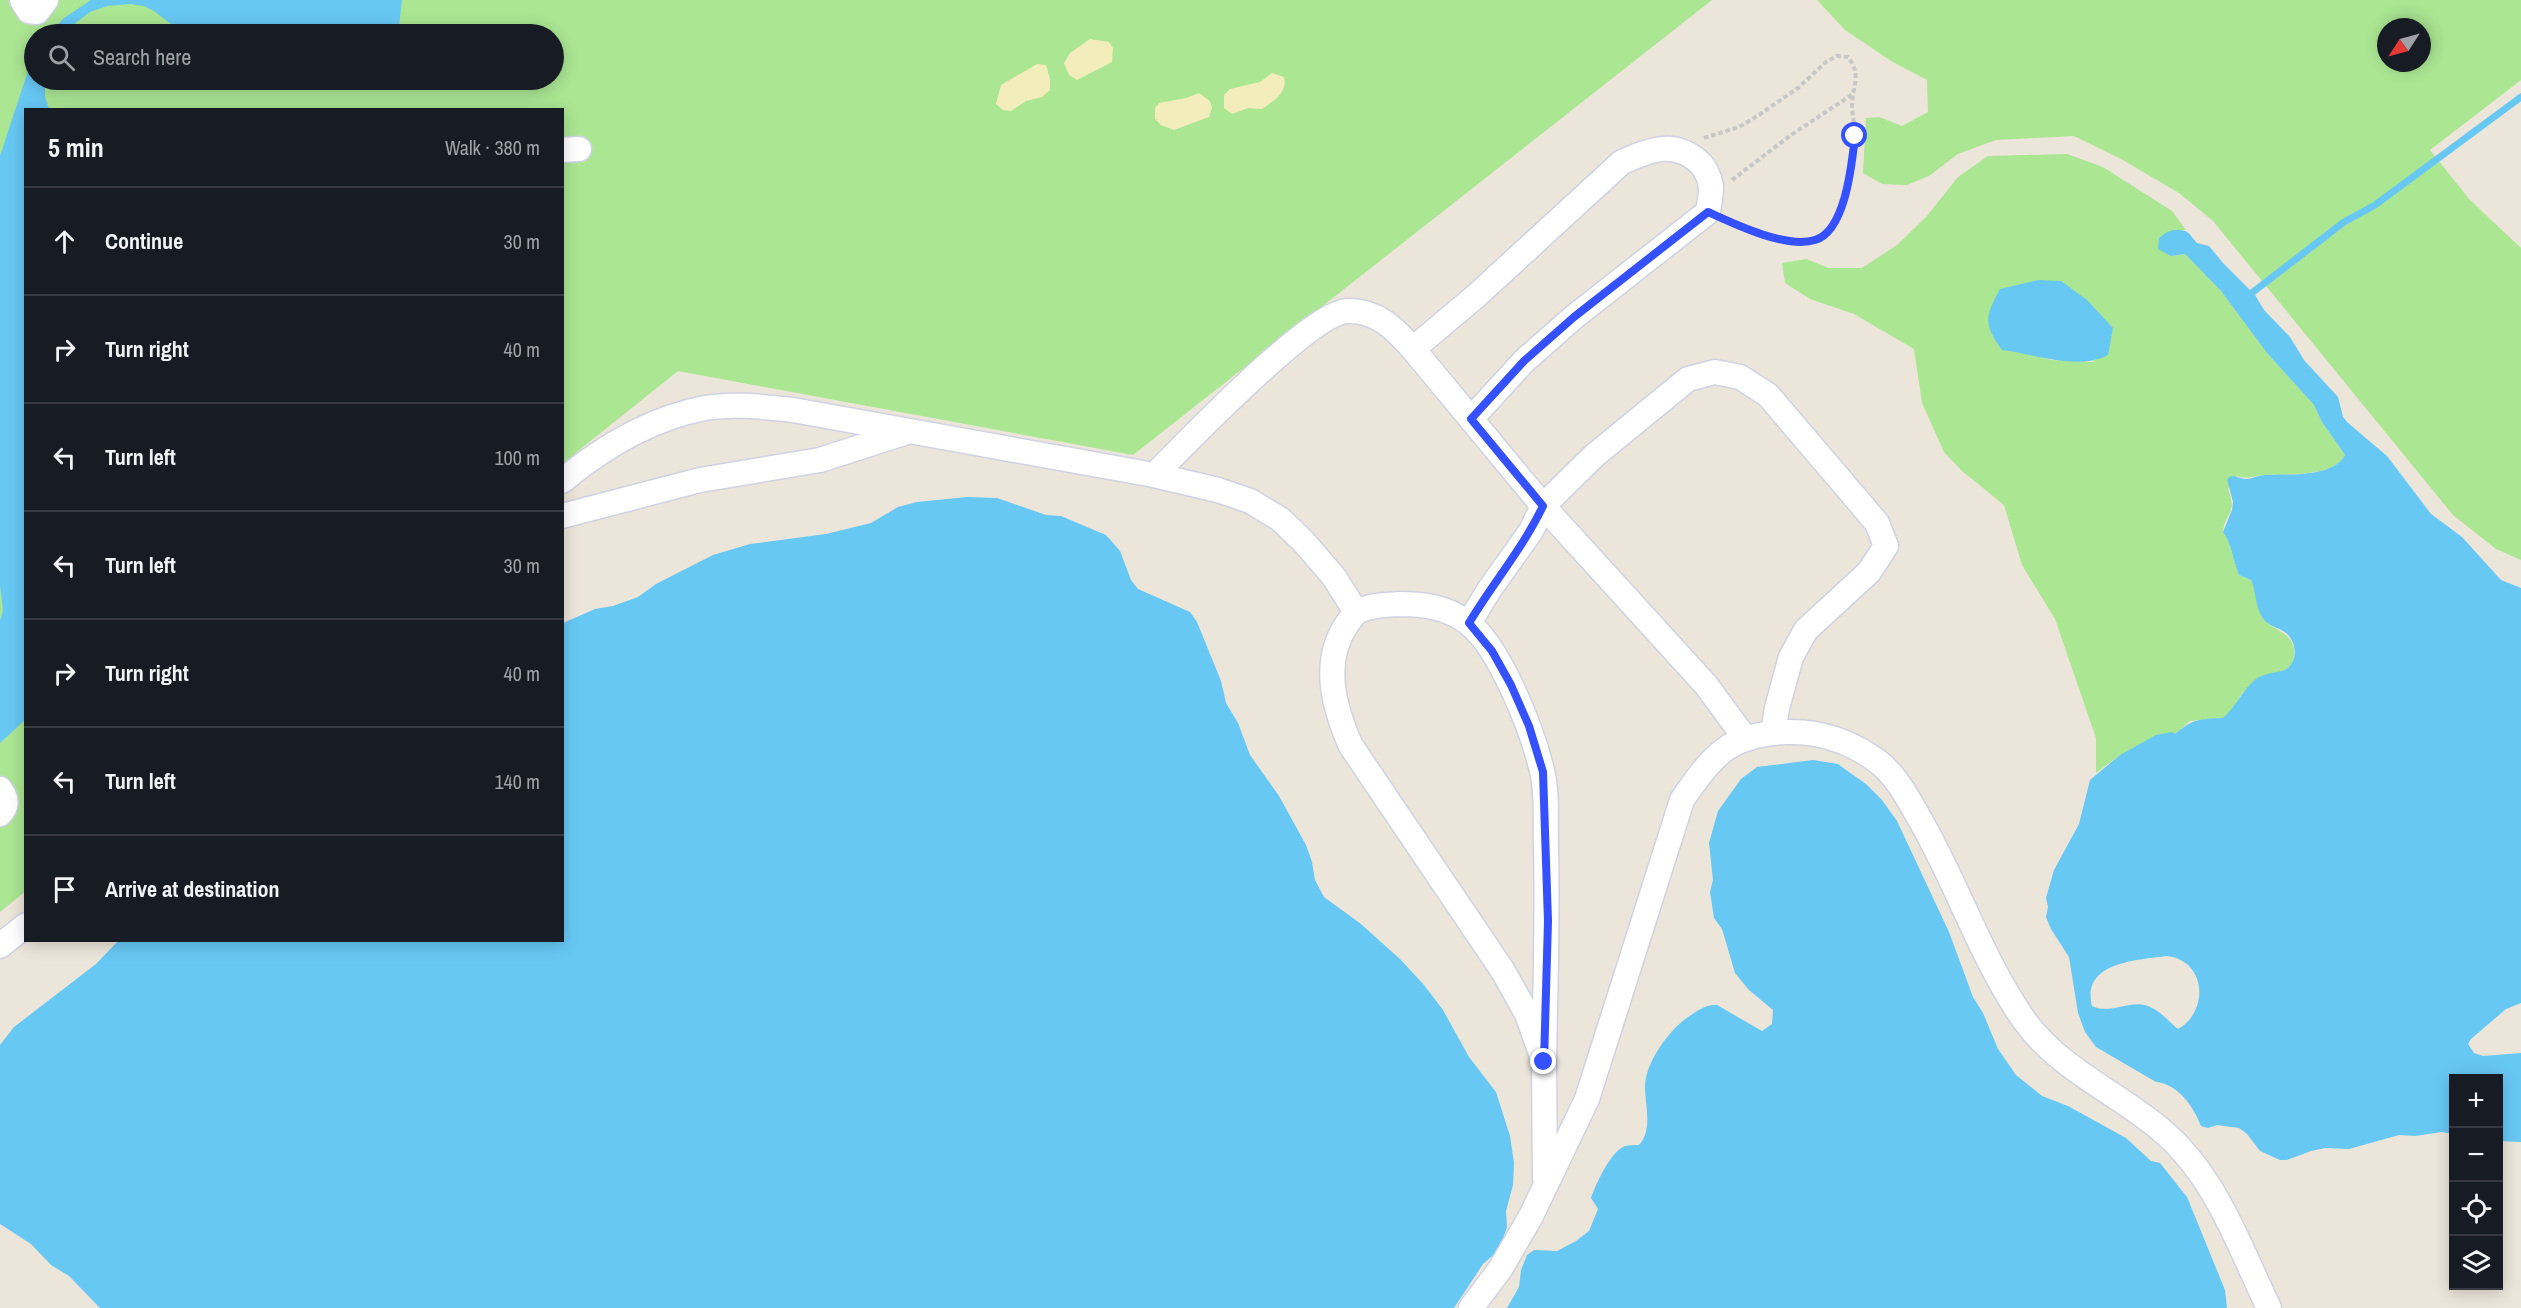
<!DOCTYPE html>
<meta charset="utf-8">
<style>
:root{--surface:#171b24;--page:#20242c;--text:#f1f3f6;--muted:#9ea1a6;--line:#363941}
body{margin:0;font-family:"Archivo Narrow",sans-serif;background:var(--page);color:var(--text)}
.controls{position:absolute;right:18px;bottom:18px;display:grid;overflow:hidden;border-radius:0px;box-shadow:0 3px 15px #0003}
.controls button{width:54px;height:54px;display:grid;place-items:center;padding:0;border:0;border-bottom:2px solid var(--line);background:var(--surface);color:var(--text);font:30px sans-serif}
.compass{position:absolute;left:2377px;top:18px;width:54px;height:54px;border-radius:50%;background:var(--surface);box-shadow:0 3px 15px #0003;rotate:234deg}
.stop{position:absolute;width:18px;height:18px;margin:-14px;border:4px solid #3450ff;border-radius:50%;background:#fff}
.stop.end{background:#3450ff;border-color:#fff;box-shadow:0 2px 6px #0008}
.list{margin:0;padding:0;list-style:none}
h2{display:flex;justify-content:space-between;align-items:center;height:78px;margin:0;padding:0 24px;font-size:26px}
h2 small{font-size:20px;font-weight:400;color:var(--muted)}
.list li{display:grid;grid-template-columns:39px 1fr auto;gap:18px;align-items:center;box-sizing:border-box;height:108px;padding:0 24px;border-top:2px solid var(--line)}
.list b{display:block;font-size:22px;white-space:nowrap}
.list em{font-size:20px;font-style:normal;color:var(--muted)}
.icon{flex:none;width:33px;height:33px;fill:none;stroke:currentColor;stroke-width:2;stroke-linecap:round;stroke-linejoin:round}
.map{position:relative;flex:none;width:2521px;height:1308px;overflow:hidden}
.search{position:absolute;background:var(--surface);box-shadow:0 3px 15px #0003;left:24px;top:24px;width:540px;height:66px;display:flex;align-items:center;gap:15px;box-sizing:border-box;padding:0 21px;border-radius:33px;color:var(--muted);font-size:22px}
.panel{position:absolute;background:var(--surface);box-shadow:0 3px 15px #0003;left:24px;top:108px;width:540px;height:834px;border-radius:0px}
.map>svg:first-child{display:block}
.green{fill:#abe693;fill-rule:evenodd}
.sand{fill:#f3edbb}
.water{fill:#67c8f4;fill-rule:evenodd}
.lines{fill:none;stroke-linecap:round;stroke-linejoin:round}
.stream{stroke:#67c8f4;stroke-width:7}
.minor-casing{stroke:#cfd2e3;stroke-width:27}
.path{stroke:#c7c7c7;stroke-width:4;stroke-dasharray:4.5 3;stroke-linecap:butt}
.minor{stroke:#fff;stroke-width:24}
.route{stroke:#3450ff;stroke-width:8}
</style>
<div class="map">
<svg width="2521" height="1308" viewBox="0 0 2521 1308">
<rect width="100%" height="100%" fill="#ece5da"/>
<g class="green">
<path d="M0,0H1712L1133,455L678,371L563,463L562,110H26V891L0,912ZM34,34H554V80H34Z"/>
<path d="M1817,0H2521V80L2430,150L2469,199L2521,248V560L2496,549L2453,515L2213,221L2179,193L2121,159L2074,136L1996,140L1958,154L1929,176L1907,185L1882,184L1863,173L1866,118L1879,117L1902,126L1928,112L1927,80L1891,61L1845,30ZM2386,27H2422V63H2386Z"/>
<path d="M2067,154L2103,167L2172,211L2186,230H2174L2171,256L2185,254L2221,291L2267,353L2314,405L2322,422L2345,455C2334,477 2287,474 2265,475C2255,475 2248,480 2237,476L2228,489C2238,515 2225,511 2223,532C2232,544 2233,561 2239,575L2251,580C2257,591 2255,605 2262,616C2271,632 2295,631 2294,653C2294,660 2292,664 2287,669L2243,692L2231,711L2223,718L2190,721L2175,734L2120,755L2096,773V738L2055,619L2022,565L2004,505L1962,471L1944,452L1922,403L1914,349L1854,314L1810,299L1785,283L1782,263L1806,259L1829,268H1862L1897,245L1926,217L1958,177L1988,156ZM2038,280L2094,362L2051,360L2029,353L2002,349L2025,284Z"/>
</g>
<g class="sand">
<path d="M1090,39L1109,42L1113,48L1112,62L1077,80L1069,75L1064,63L1070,53Z"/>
<path d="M1037,64L1046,65L1050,79V90L1042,97L1026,101L1011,111L1003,110L996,104L1001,85Z"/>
<path d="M1272,73L1284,77C1288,93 1273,101 1262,109L1248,108L1232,114L1224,108V95L1230,89L1260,82Z"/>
<path d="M1199,93L1210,101L1212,108L1209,117L1174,130L1161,125L1155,119V108L1159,103L1186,98Z"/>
</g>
<g class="water">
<path d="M91,0H402L398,34H184L154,11L144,6L130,4L107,6L90,12L61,34H49L64,18Z"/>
<path d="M34,53V80H45V97L49,109L26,110V719L0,743V621L3,610L0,585V156Z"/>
<path d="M2174,230C2190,230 2187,232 2197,243L2209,246L2223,263L2255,295L2264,310L2290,337L2304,360L2338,397L2343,417L2347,422L2387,456L2431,514L2462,537L2501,580L2521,588V1003L2506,1009L2471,1039L2468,1044L2474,1053L2483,1056L2521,1053V1142L2499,1141L2498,1078H2454L2453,1134L2442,1132L2415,1136L2399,1135L2349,1149L2325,1148L2311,1151L2287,1160H2280L2260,1151L2247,1134L2239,1128L2217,1125L2208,1128L2201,1126C2194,1107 2178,1084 2156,1082L2096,1047L2085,1032L2078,1013L2069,957L2051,929L2046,917L2048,907L2046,898L2054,870L2079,824L2090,780L2120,755L2156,735L2172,732L2175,734C2193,719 2199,719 2223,718C2236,707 2242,690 2256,679C2266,671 2283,674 2289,667C2298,658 2296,641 2286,633C2277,626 2267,627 2261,615C2255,604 2256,591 2251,580L2239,575C2233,561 2232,544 2223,532L2232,510L2233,502L2227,479L2231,476C2237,476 2241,479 2246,479C2252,479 2258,475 2265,475C2286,474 2333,478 2345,455L2322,422L2314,405L2267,353L2221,291L2185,254L2171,256L2158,249L2159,238L2167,232ZM2167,956C2208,961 2208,1013 2178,1029C2168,1021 2161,1011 2148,1006C2131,999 2110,1015 2092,1006C2081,962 2137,960 2167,956Z"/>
<path d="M2038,280L2061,281L2087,300L2113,328L2108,355C2076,371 2036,354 2002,350C1983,323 1985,317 2000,289Z"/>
<path d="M967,497L997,498L1046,515L1061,516L1106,535L1120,551L1131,580L1138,589L1190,612L1197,622L1221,681L1226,703L1238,723L1250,755L1279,796L1306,845L1312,862L1315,880L1324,897L1361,924L1401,960L1424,985L1443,1010L1469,1057L1496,1092L1510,1136L1514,1163L1513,1185L1506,1211L1507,1227L1499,1250L1483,1264L1454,1308H100L69,1276L51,1265L31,1244L0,1224V1045L14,1027L96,964L118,941L562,940L563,623L595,609L613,606L638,597L656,584L713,555L750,544L826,534L871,523L898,507L917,502Z"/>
<path d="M1813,760L1838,764L1846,770L1866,784L1882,800L1897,821L1949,932L1973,997L1983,1013L1998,1049L2016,1075L2042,1096L2068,1106L2126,1138L2151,1161L2160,1163L2187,1197L2225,1290L2227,1308H1507L1519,1287L1521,1270L1527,1255L1534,1250L1557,1251L1576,1241L1589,1231L1598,1209L1591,1198C1596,1184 1610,1152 1625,1146C1629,1145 1634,1145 1639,1145C1653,1130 1645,1105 1645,1087C1645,1063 1669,1030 1688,1017C1697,1011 1706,1004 1717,1005L1762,1031L1772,1024L1773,1010L1749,990L1735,973L1722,929L1714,918L1710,892L1713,880L1709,843L1718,811L1741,779L1757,767Z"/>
</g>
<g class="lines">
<path class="stream" d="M2253,292L2344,222L2375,205L2521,97"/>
<g class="minor-casing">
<g id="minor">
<path d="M22,0L29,11L37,12L46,0"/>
<path d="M562,150L579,149"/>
<path d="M1413,349L1476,296L1622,162C1651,150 1674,139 1700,163C1705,168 1711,180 1711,188C1711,196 1709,204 1708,212L1574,317L1524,361L1471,419"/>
<path d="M1154,475C1185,445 1312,310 1349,311C1378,311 1395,329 1413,349L1543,506L1706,685L1745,738"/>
<path d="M562,481C603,447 652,418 705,408C734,403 764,407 793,410L1154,475L1218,490L1250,501L1280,519L1303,541L1334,577L1356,612"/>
<path d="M562,516L700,480L820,460L904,433"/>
<path d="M1469,623L1489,590L1531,531L1543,506L1595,455L1688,379L1715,372L1740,377L1768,395L1877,523L1886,546L1869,572L1806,630L1791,657L1777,708L1773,733"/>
<path d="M0,789C7,798 8,806 0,814"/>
<path d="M0,946L26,925"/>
<path d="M1544,1062C1545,990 1548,919 1546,848C1545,823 1548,795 1542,771C1533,732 1500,646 1467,622C1446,607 1424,604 1399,604C1385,605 1371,605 1359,611C1354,613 1350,620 1347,624C1321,662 1334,708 1351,746L1503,971L1527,1014L1544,1062L1545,1179"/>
<path d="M1471,1308L1501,1268L1531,1216L1587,1099L1682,800C1713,755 1729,734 1787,732C1820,731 1851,742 1877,761C1895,774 1908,798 1918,816C1957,882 1980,957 2024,1020C2059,1069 2116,1092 2160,1129C2215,1174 2239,1246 2269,1308"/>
</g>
</g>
<g class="path">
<path d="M1704,138L1739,127L1759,115L1798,88L1826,62L1837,56L1848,57C1863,77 1851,87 1852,109C1853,118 1855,127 1855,136C1853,163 1845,228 1816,240C1795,249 1748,229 1728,221"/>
<path d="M1732,180L1791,135L1853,94"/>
</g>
<use href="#minor" class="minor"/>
</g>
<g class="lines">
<path class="route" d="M1544,1062L1548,921L1543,772L1529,726L1511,685L1492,651L1469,623C1493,583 1523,548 1543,506L1471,419L1524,361L1574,317L1708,212C1734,224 1786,249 1815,240C1846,231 1852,162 1855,136"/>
</g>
</svg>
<div class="controls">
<button>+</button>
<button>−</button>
<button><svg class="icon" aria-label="locate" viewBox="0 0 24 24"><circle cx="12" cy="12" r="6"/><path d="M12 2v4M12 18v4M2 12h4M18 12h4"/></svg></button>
<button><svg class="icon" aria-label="layers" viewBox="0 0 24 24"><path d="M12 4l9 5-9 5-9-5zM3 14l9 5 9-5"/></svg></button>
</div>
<svg class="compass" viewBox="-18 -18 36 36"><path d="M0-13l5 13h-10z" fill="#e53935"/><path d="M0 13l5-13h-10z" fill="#9ea1a6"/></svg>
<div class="stop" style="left:1855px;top:136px"></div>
<div class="stop end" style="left:1544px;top:1062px"></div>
<div class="search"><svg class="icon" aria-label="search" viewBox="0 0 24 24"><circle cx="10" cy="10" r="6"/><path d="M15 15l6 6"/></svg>Search here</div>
<section class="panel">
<h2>5 min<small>Walk · 380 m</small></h2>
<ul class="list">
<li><svg class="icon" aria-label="ahead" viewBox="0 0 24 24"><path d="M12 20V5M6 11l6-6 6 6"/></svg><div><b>Continue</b></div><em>30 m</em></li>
<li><svg class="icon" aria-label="right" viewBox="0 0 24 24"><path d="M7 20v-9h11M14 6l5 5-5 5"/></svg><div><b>Turn right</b></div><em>40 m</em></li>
<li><svg class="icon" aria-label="left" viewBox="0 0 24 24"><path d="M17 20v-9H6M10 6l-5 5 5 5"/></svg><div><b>Turn left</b></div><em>100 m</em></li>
<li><svg class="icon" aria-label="left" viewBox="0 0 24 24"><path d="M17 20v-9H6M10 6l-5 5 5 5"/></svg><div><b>Turn left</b></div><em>30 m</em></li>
<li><svg class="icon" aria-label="right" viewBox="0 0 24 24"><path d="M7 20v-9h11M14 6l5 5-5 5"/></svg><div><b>Turn right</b></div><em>40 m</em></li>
<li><svg class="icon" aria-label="left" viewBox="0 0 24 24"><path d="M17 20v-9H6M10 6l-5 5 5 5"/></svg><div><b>Turn left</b></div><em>140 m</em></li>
<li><svg class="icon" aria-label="arrive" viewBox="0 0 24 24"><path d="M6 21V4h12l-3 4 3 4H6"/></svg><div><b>Arrive at destination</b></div></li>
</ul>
</section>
</div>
